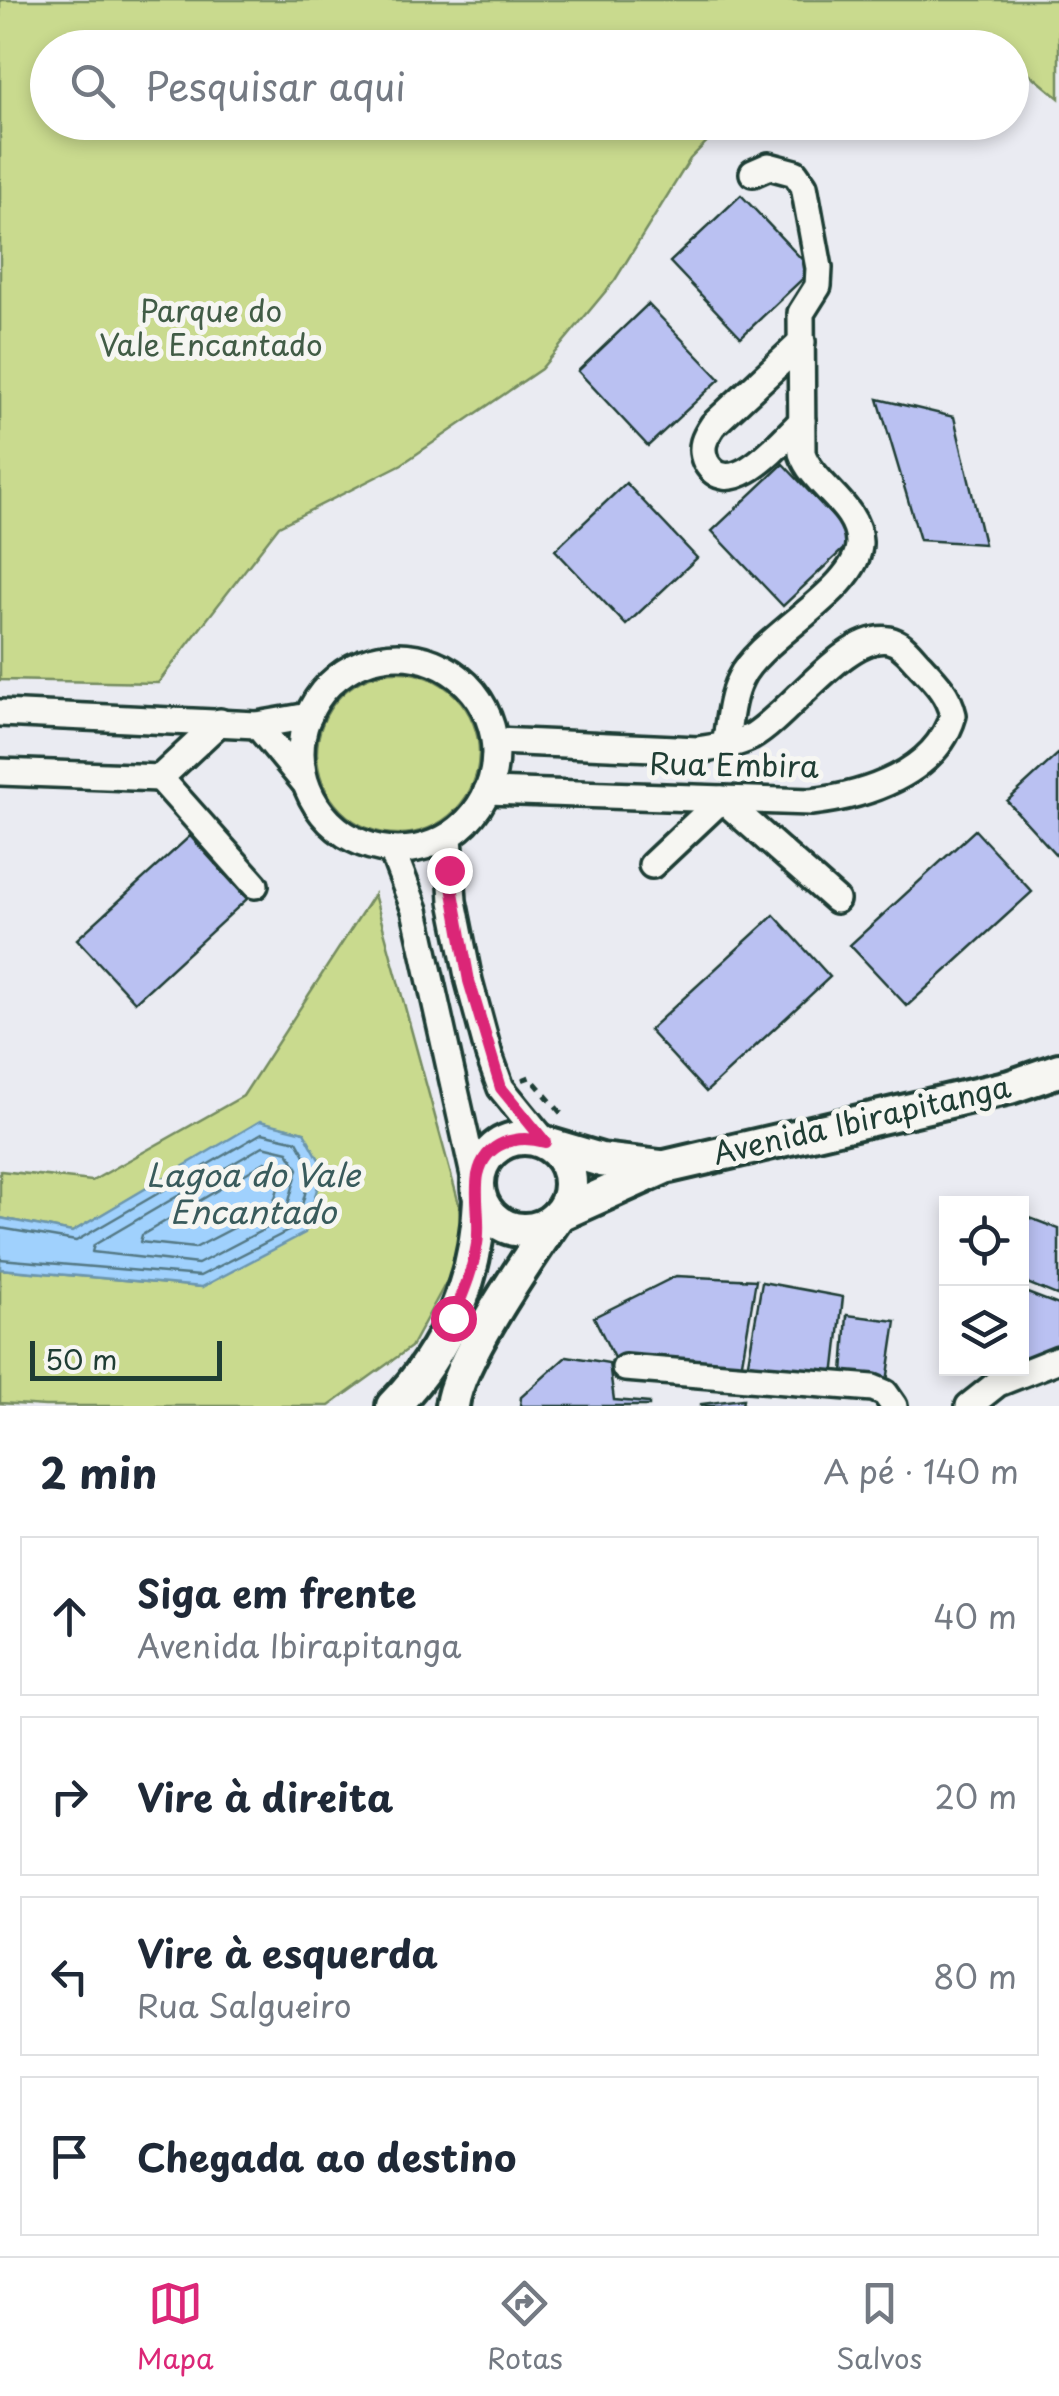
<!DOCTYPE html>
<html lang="pt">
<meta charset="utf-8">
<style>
:root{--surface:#fff;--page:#f2f2f3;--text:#1f2937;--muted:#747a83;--line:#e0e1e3;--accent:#db2777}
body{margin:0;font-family:"Playpen Sans",sans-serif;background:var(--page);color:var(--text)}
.controls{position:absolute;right:30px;bottom:30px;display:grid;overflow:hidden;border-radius:0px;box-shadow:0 5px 15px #0003}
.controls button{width:90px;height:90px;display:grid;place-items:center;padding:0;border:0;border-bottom:2px solid var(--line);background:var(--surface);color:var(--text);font:50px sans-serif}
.scale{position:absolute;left:30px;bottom:25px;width:192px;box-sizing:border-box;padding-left:10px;border:5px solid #1f3d34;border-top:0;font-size:28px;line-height:35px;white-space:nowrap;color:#1f3d34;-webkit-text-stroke:8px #f6f6f2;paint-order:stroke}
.stop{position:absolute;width:30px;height:30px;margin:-22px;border:8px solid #db2777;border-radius:50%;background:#fff}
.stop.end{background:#db2777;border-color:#fff;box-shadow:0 2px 10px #0008}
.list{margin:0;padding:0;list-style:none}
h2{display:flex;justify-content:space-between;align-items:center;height:130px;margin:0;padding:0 40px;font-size:42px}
h2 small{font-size:32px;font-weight:400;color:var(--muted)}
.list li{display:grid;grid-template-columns:65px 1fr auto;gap:30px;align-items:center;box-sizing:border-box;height:160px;margin:0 20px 20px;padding:0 20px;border:2px solid var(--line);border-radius:0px}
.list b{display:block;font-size:38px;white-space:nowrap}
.list p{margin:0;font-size:32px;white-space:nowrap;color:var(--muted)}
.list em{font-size:32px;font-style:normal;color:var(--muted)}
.icon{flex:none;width:55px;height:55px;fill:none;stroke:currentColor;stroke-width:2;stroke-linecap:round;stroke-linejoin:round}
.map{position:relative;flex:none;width:1059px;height:1406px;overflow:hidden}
.search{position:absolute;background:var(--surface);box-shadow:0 5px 15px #0003;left:30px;right:30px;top:30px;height:110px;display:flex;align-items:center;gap:25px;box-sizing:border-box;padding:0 35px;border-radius:55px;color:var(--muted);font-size:38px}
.sheet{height:850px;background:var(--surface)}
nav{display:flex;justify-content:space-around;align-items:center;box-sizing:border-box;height:140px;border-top:2px solid var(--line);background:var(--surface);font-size:28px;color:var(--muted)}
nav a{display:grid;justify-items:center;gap:5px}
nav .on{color:var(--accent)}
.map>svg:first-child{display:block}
.green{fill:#c9da8e;stroke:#748c61;stroke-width:2.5}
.water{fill:#a0d1fd;stroke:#6c96ad;stroke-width:2.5}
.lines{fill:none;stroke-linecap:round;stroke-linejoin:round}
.shore{stroke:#537884;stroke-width:2.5}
.building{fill:#bac1f2;stroke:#1f3d34;stroke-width:2.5}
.minor-casing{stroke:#1f3d34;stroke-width:32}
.major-casing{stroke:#1f3d34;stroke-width:40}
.path{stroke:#1f3d34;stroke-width:5;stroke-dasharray:8 8;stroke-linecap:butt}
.minor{stroke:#f6f6f2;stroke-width:25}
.major{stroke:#f6f6f2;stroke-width:32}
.route{stroke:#db2777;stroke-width:12}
.labels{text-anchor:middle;stroke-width:10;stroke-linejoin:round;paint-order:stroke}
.park-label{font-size:30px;fill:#415c46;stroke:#f6f6f2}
.street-label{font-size:30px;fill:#1f3d34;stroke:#f6f6f2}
.water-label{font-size:32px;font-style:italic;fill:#395b5c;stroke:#f6f6f2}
</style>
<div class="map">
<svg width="1059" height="1406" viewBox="0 0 1059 1406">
<rect width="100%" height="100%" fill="#eaebf2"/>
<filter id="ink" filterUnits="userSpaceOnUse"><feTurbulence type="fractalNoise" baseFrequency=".01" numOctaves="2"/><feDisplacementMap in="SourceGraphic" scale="20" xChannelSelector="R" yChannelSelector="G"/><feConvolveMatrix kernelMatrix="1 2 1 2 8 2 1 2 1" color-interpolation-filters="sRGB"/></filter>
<g filter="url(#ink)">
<g class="green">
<path d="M0,0H1059V98L1012,59V48H48V122L725,123L690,159L615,280L541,369L402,464L279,526L158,683L0,680Z"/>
<circle cx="398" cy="753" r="81"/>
<path d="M374,894L459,1204L461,1255L411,1347L329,1406H45L0,1403V1269L202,1287L304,1132L261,1122L72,1232L0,1218V1171L92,1181L243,1096Z"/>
</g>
<path class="water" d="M260,1121L304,1132L323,1167L305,1233L202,1287L0,1269V1218L72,1232Z"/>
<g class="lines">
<g class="shore">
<path d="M263,1146L288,1152L298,1169L284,1219L198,1264L92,1252L94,1245Z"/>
<path d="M265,1162L278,1164L283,1172L272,1208L195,1248L140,1242L142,1235Z"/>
<path d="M0,1228L76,1241L262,1133L297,1141L312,1168L296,1227L200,1276L0,1259"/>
</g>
</g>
<g class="building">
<path d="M741,195L812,270L741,337L670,262Z"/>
<path d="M648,304L720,379L648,446L578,371Z"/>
<path d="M878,399L954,417L984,544L920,540Z"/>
<path d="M783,464L854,539L783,606L712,531Z"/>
<path d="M626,483L697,558L626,625L555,550Z"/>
<path d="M1059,753V858L1007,801Z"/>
<path d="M975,830L1032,892L907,1006L850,945Z"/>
<path d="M190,836L247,899L135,1002L77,939Z"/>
<path d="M774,915L830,977L706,1092L649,1030Z"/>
<path d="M1022,1215L1059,1229V1296L1022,1281Z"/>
<path d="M676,1276L756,1280L741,1368L614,1358L594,1317Z"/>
<path d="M762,1282L843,1297L834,1377L747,1368Z"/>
<path d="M1022,1291L1059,1305V1346L1022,1359Z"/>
<path d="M847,1315L896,1321L887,1382L843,1373Z"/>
<path d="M567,1356L609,1363L614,1400L649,1403V1406H520L521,1397Z"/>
<path d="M743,1399L742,1406H701V1404Z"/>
</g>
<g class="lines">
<g class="minor-casing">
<g id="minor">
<path d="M802,421C782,440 730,505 706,462C699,447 705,437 713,425L802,342"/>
<circle cx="398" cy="753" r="97"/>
<path d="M0,713L257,725L309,716"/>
<path d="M257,725L305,783"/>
<path d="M725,746C729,724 730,699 740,679C760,636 861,588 859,542C858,505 813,486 802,453L801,313L818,286L819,268L804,186L795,173L769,166L753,173"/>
<path d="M0,772L160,778L220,722"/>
<path d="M160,778L255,885"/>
<path d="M487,791L811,802C864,796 936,774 953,715C948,693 934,680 919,664C910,655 903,643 889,640C846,632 789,716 751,737C735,745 716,747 698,750L495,741"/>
<path d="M449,836L453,901L469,981L489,1055L501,1088L545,1142"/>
<path d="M392,850L415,910L477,1189"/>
<path d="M652,865L722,799L836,900"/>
<path d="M625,1368L873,1388L885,1393L894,1406"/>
<path d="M969,1406L998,1383L1059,1359"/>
</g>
</g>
<g class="major-casing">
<g id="major">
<circle cx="524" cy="1184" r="46"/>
<path d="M550,1145L601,1160L660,1167"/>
<path d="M558,1215L665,1167L1010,1087L1059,1070"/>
<path d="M393,1406C449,1349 477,1277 480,1199"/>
<path d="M452,1406C457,1361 528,1259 556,1218"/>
</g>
</g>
<path class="path" d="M522,1080L530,1077L566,1119"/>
<use href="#minor" class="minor"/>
<use href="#major" class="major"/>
</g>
</g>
<g class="lines" filter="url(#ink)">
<path class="route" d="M449,870L469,981L501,1088L545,1142C517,1134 485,1142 478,1175C474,1197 481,1221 477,1244C473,1270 463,1293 453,1318"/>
</g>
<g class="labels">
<g class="park-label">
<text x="211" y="322">Parque do<tspan x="211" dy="34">Vale Encantado</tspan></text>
</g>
<g class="street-label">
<text transform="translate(734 766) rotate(1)" y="10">Rua Embira</text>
<text transform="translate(862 1121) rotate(-13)" y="10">Avenida Ibirapitanga</text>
</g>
<g class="water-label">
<text x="253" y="1187">Lagoa do Vale<tspan x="253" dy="37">Encantado</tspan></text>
</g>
</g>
</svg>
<div class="controls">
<button><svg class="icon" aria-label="locate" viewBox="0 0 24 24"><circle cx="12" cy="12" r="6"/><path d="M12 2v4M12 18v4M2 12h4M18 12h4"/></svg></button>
<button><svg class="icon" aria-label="layers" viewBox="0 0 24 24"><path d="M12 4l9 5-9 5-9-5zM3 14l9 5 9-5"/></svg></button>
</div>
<div class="scale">50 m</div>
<div class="stop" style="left:453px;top:1318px"></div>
<div class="stop end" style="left:449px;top:870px"></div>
<div class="search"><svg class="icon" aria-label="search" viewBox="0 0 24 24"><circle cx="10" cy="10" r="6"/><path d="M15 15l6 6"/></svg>Pesquisar aqui</div>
</div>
<section class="sheet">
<h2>2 min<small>A pé · 140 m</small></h2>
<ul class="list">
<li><svg class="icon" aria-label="ahead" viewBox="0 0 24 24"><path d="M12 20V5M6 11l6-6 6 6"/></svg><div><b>Siga em frente</b><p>Avenida Ibirapitanga</p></div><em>40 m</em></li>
<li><svg class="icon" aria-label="right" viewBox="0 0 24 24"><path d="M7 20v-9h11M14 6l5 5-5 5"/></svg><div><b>Vire à direita</b></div><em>20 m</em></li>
<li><svg class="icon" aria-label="left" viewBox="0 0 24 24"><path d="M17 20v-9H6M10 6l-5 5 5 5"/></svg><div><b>Vire à esquerda</b><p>Rua Salgueiro</p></div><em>80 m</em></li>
<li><svg class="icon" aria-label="arrive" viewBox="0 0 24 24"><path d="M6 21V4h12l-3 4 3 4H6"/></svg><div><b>Chegada ao destino</b></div></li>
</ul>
</section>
<nav>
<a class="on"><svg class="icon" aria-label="map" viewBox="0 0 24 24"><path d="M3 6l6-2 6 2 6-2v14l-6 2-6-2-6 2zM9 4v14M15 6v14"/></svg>Mapa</a>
<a><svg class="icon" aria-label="directions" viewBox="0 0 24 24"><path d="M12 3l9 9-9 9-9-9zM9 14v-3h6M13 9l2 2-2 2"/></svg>Rotas</a>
<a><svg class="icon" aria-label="saved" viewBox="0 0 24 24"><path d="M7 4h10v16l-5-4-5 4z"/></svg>Salvos</a>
</nav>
